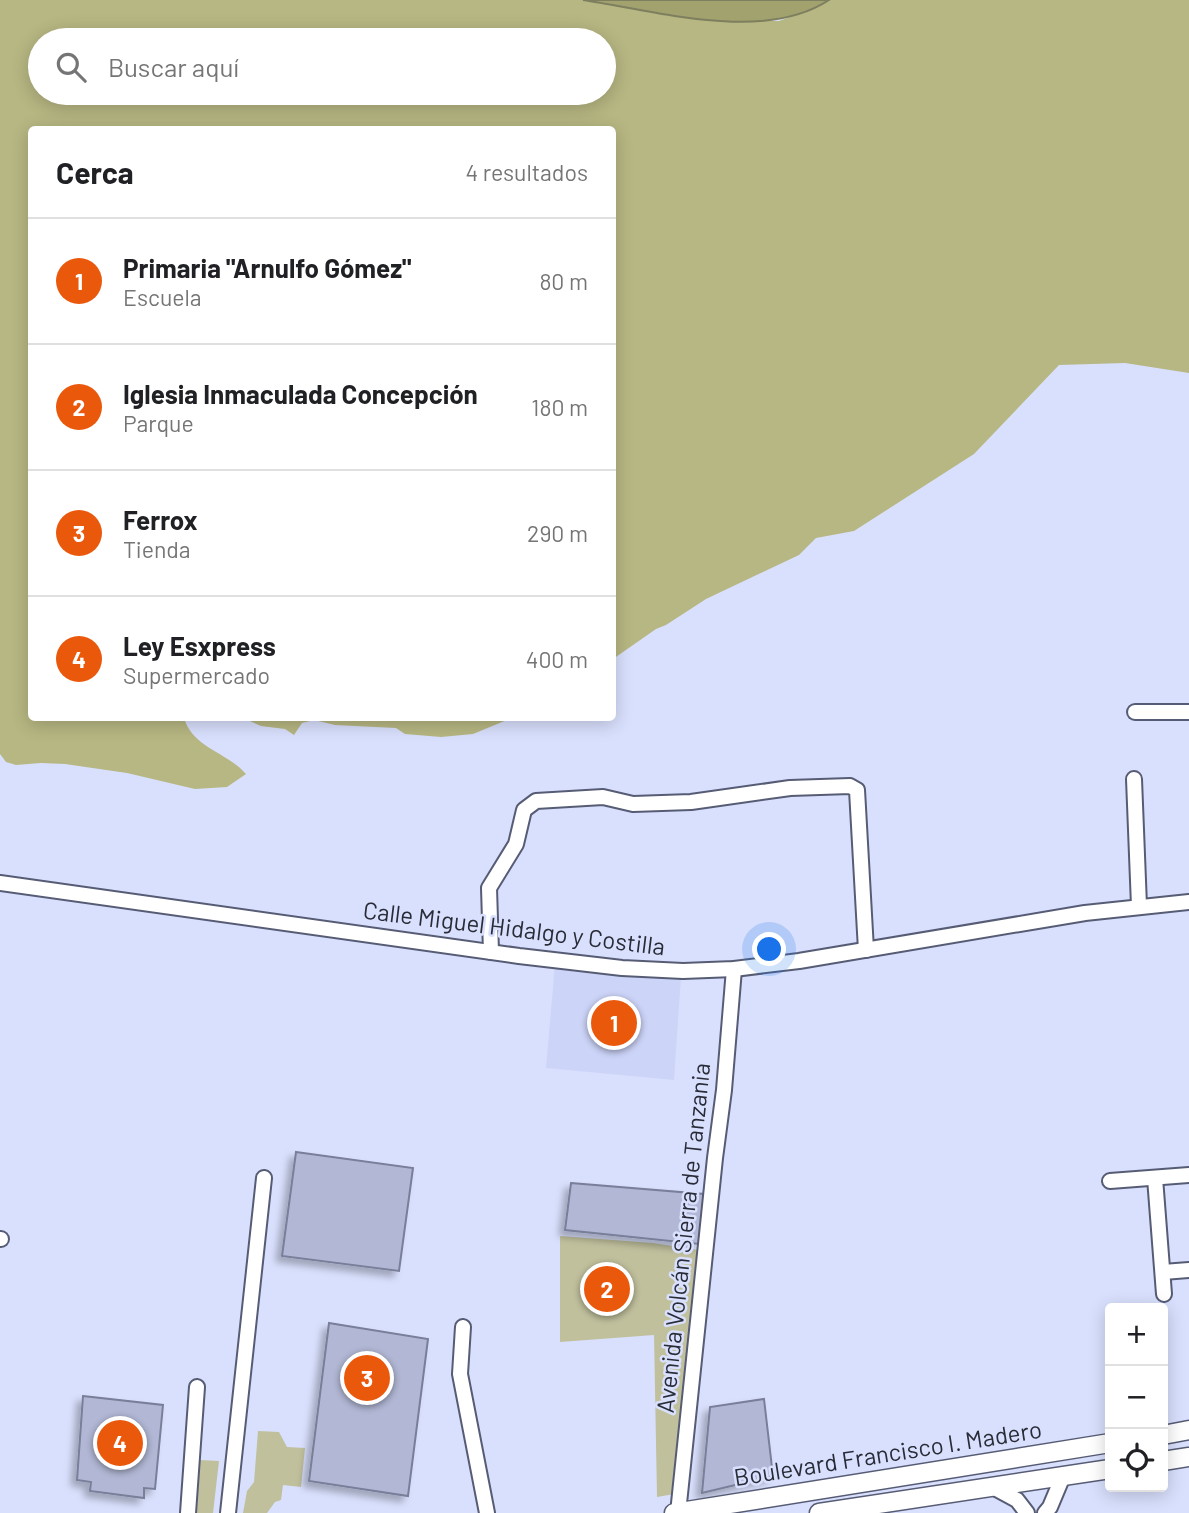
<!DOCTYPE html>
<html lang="es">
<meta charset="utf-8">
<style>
:root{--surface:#fff;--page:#f6f6f6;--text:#202124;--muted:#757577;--line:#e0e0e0;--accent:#ea580c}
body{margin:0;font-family:Barlow,sans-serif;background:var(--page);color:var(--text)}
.controls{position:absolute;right:21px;bottom:21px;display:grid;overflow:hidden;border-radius:7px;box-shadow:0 4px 18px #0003}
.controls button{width:63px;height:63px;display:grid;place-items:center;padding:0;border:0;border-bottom:2px solid var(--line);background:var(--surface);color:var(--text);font:35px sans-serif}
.you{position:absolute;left:770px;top:950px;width:24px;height:24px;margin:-18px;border:5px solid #fff;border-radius:50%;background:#1a73e8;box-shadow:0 0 0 10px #1a73e833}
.badge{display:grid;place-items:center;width:46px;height:46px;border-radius:50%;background:var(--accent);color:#fff;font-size:23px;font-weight:700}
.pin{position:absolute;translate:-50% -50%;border:4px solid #fff;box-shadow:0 2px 7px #0006}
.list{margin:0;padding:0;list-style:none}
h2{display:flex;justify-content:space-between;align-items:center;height:91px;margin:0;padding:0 28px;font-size:30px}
h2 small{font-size:23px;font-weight:400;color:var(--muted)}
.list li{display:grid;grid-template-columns:46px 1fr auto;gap:21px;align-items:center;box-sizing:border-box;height:126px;padding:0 28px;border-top:2px solid var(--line)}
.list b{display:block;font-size:26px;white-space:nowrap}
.list p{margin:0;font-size:23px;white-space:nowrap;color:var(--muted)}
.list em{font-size:23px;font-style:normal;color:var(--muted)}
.icon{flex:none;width:38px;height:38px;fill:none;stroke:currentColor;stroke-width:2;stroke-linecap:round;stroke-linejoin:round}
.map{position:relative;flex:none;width:1189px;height:1513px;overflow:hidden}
.search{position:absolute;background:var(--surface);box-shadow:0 4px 18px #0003;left:28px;top:28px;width:588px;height:77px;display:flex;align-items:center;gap:18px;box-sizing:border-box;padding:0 24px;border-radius:38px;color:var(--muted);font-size:26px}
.panel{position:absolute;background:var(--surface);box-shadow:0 4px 18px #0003;left:28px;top:126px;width:588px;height:595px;border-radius:7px}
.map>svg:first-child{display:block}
.built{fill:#ccd4f8}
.green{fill:#c0c09d}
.forest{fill:#b7b783;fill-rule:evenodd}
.water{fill:#a2a26f;stroke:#7e7f5e;stroke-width:2}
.building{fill:#b1b7d4;stroke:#797e99;stroke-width:2;filter:url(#shadow)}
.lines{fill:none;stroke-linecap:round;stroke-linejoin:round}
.minor-casing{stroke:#575c75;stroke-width:18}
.major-casing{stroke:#575c75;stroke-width:21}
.minor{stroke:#fff;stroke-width:14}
.major{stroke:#fff;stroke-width:18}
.labels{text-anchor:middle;stroke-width:5;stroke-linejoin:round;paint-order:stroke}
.street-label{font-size:24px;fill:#292c37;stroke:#d9e0fd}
</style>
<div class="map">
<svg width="1189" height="1513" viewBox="0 0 1189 1513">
<defs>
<filter id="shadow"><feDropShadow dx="-5.5" dy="5.5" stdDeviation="3.5" flood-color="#0004"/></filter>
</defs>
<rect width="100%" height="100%" fill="#d9e0fd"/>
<path class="built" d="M555,964L681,977L674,1080L546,1068Z"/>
<g class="green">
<path d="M560,1236L653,1243L699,1250L680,1493L657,1497L654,1335L560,1342Z"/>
<path d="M258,1431L279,1432L287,1447L305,1448L301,1487L283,1485L281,1500L275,1502L267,1513H243L247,1491L254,1482Z"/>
<path d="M200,1460L219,1461L213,1513H196Z"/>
</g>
<g class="forest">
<path d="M0,0H583L693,19L779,21L820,6L829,0H1189V373L1125,363L1059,365L974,454L854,531L816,538L799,555L706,599L666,625L656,629L613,659L612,130H32V718H184C193,748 227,752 246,774L227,787L195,789L127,773L65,764L41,763L16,765L6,762L0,754ZM40,40H604V93H40Z"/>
<path d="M243,718H512L473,734L441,737L405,734L396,728L335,725L314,720L302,723L294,735L285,729L261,726Z"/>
</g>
<path class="water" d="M583,0H829C764,43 656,11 583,0Z"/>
<g class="building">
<path d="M296,1152L413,1168L399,1271L282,1256Z"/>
<path d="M571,1183L704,1194L699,1244L565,1230Z"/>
<path d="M329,1323L428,1339L408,1496L309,1481Z"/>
<path d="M83,1396L163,1405L155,1489L144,1488V1498L90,1491L91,1482L77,1480Z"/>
<path d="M764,1399L773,1476L702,1493L710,1407Z"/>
</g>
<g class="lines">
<g class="minor-casing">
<g id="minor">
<path d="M1135,712H1189"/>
<path d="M1134,779L1139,906"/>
<path d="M0,883L519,956L622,968L683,971L734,969L799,961L1085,913L1189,902"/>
<path d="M491,952L489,888L516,844L524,810L536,801L603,797L633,804L691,802L790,788L850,786L857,790L866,950"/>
<path d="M1155,1178L1164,1294"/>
<path d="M1110,1181L1189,1175"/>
<path d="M0,1239H1"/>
<path d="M1163,1272L1189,1270"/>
<path d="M463,1327L460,1374L487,1513"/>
<path d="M993,1487L1017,1500L1027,1513"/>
<path d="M188,1513L197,1387"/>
<path d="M228,1513L264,1178"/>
<path d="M678,1513L715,1158L724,1090L734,969"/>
<path d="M1045,1513L1050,1507L1063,1476"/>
</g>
</g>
<g class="major-casing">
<g id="major">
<path d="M1163,1435L1189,1430"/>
<path d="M1163,1461L1189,1457"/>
<path d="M674,1513L1110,1443"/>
<path d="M819,1513L1110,1469"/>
</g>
</g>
<use href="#minor" class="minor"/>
<use href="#major" class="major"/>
</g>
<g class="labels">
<g class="street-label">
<text transform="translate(514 929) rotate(7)" y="8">Calle Miguel Hidalgo y Costilla</text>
<text transform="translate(684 1238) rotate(-84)" y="8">Avenida Volcán Sierra de Tanzania</text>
<text transform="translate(888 1454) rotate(-9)" y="8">Boulevard Francisco I. Madero</text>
</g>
</g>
</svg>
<div class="controls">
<button>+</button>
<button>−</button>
<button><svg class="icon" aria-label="locate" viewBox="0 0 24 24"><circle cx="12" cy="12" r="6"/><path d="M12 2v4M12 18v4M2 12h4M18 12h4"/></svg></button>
</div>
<div class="you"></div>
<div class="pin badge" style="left:614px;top:1023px">1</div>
<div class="pin badge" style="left:607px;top:1289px">2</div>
<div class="pin badge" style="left:367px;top:1378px">3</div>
<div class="pin badge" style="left:120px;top:1443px">4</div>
<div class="search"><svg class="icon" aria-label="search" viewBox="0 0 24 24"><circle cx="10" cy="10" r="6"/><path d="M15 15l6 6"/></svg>Buscar aquí</div>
<section class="panel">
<h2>Cerca<small>4 resultados</small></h2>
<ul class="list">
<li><span class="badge">1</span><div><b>Primaria &quot;Arnulfo Gómez&quot;</b><p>Escuela</p></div><em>80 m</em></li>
<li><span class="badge">2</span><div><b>Iglesia Inmaculada Concepción</b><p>Parque</p></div><em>180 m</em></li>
<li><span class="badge">3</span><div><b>Ferrox</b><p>Tienda</p></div><em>290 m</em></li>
<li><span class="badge">4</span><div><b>Ley Esxpress</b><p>Supermercado</p></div><em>400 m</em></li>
</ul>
</section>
</div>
